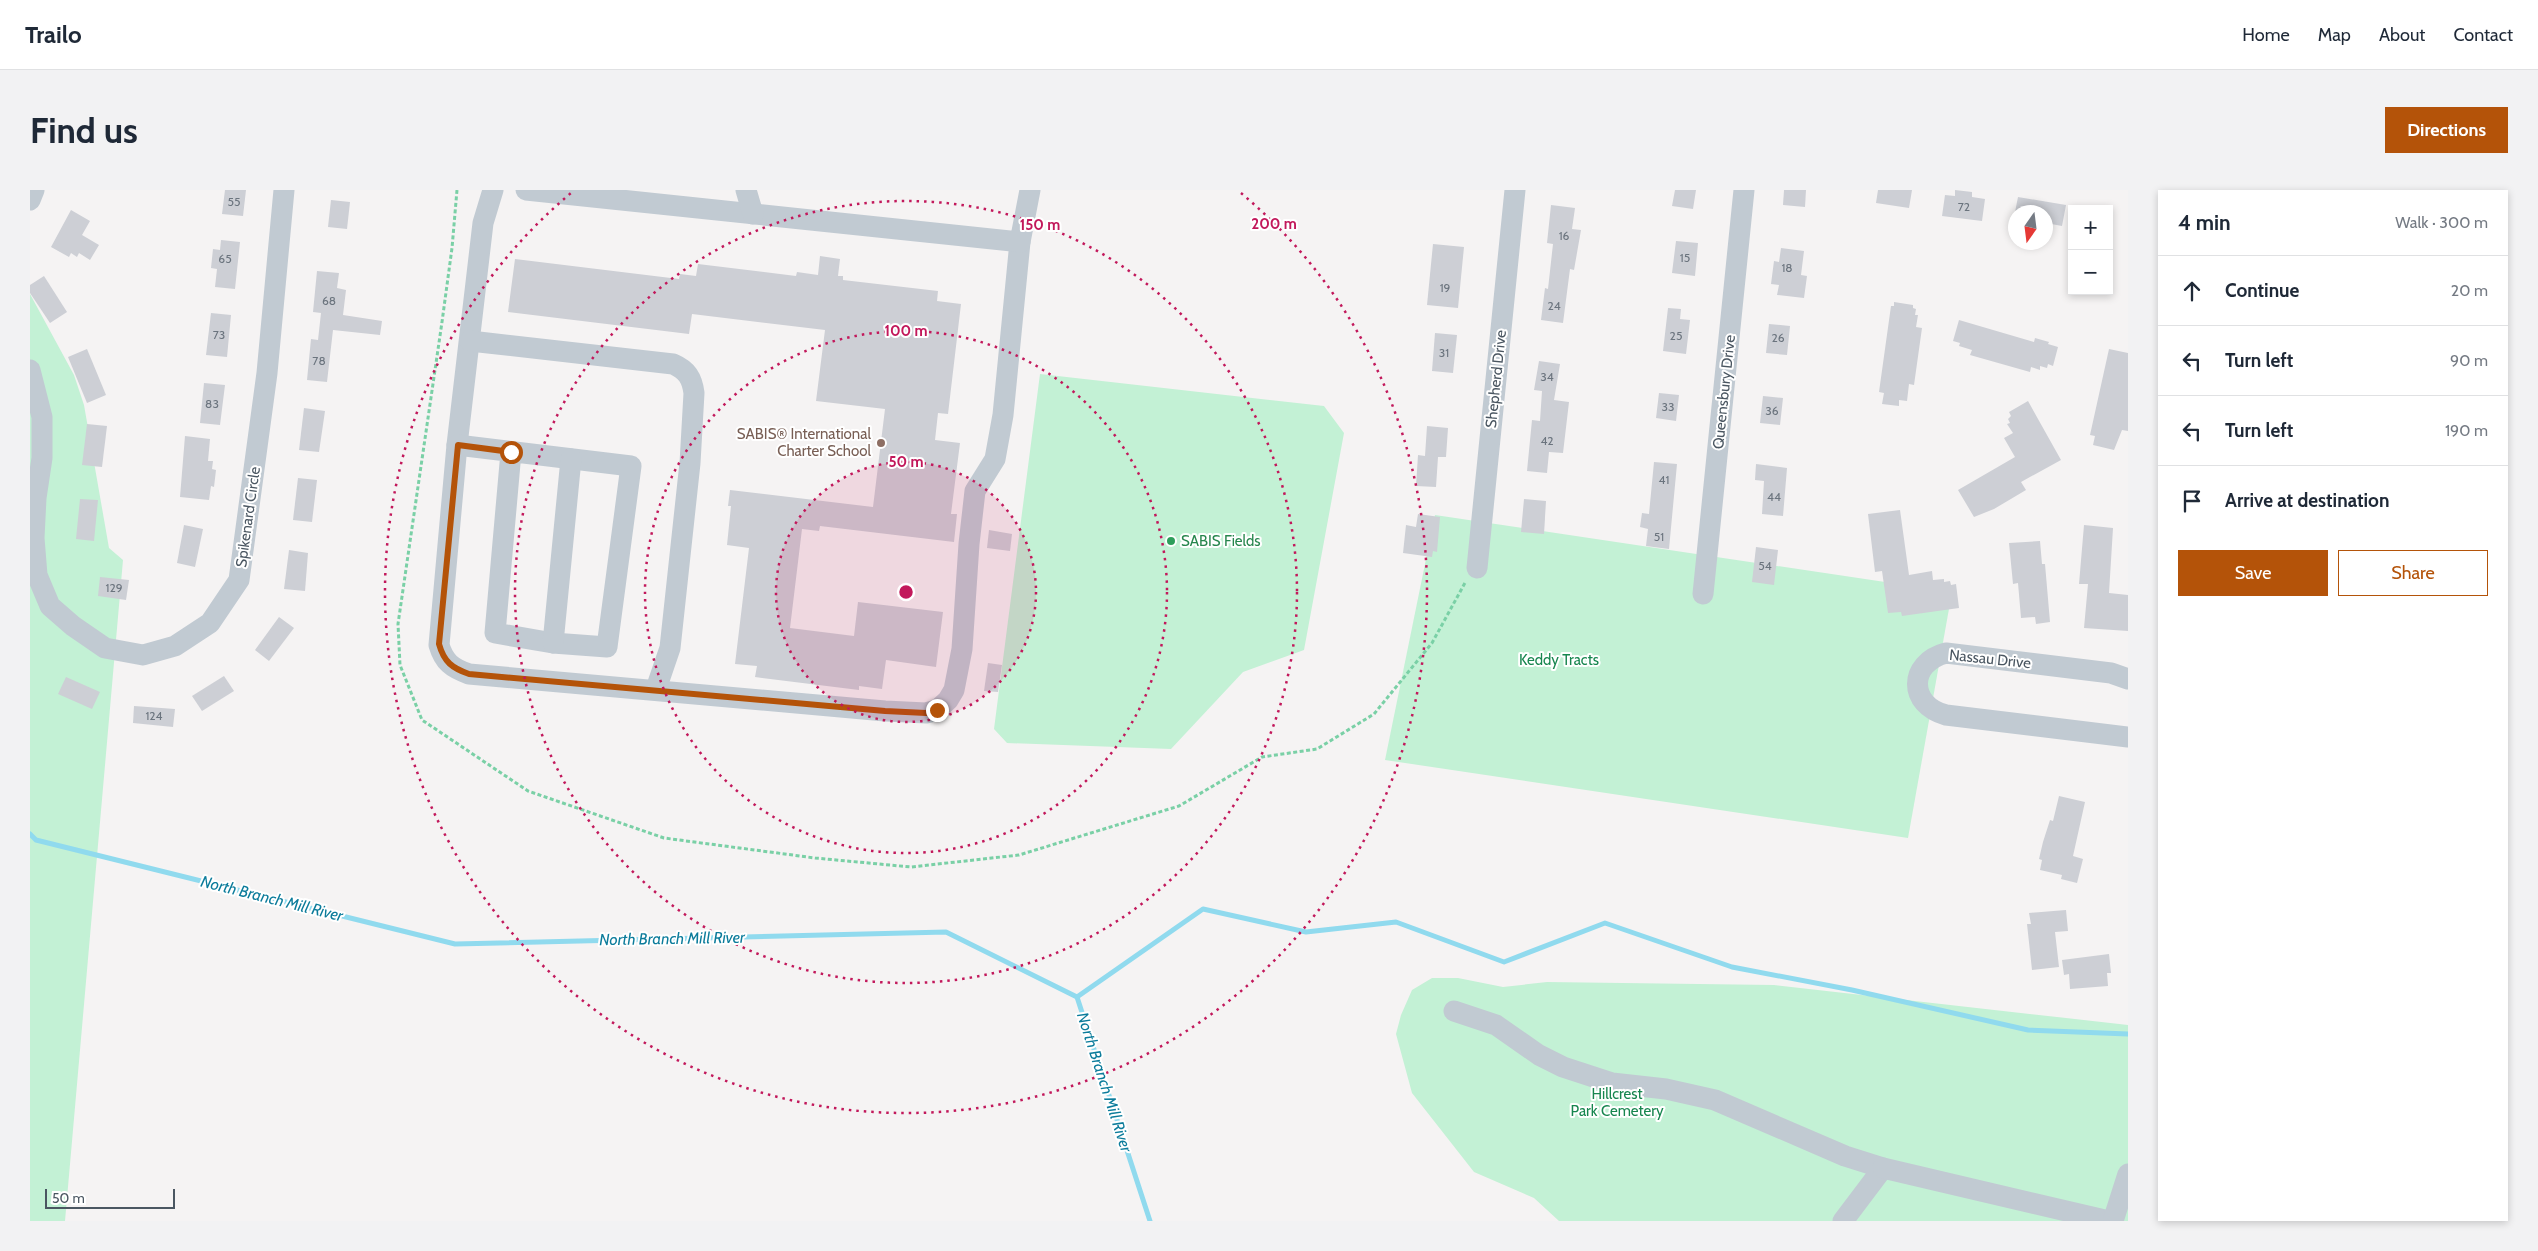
<!DOCTYPE html>
<meta charset="utf-8">
<style>
:root{--surface:#fff;--page:#f2f2f3;--text:#1f2937;--muted:#747a83;--line:#e0e1e3;--accent:#b45309}
body{margin:0;font-family:Cabin,sans-serif;background:var(--page);color:var(--text)}
.controls{position:absolute;right:15px;top:15px;display:grid;overflow:hidden;border-radius:0px;box-shadow:0 2px 8px #0003}
.controls button{width:45px;height:45px;display:grid;place-items:center;padding:0;border:0;border-bottom:1px solid var(--line);background:var(--surface);color:var(--text);font:25px sans-serif}
.compass{position:absolute;left:1978px;top:15px;width:45px;height:45px;border-radius:50%;background:var(--surface);box-shadow:0 2px 8px #0003;rotate:194deg}
.scale{position:absolute;left:15px;bottom:12px;width:130px;box-sizing:border-box;padding-left:5px;border:2px solid #4a5661;border-top:0;font-size:14px;line-height:18px;white-space:nowrap;color:#4a5661;-webkit-text-stroke:4px #fff;paint-order:stroke}
.stop{position:absolute;width:15px;height:15px;margin:-11px;border:4px solid #b45309;border-radius:50%;background:#fff}
.stop.end{background:#b45309;border-color:#fff;box-shadow:0 1px 5px #0008}
.list{margin:0;padding:0;list-style:none}
h2{display:flex;justify-content:space-between;align-items:center;height:65px;margin:0;padding:0 20px;font-size:21px}
h2 small{font-size:16px;font-weight:400;color:var(--muted)}
.list li{display:grid;grid-template-columns:32px 1fr auto;gap:15px;align-items:center;box-sizing:border-box;height:70px;padding:0 20px;border-top:1px solid var(--line)}
.list b{display:block;font-size:19px;white-space:nowrap}
.list em{font-size:16px;font-style:normal;color:var(--muted)}
.actions{display:flex;gap:10px;padding:15px 20px}
.actions a{flex:1;padding:11px 0;border:1px solid var(--accent);border-radius:0px;text-align:center;font-size:18px;color:var(--accent)}
.actions .main{background:var(--accent);color:#fff}
.icon{flex:none;width:28px;height:28px;fill:none;stroke:currentColor;stroke-width:2;stroke-linecap:round;stroke-linejoin:round}
.map{position:relative;flex:none;width:2098px;height:1031px;overflow:hidden;border-radius:0px}
header{display:flex;align-items:center;gap:30px;box-sizing:border-box;height:70px;padding:0 25px;background:var(--surface);border-bottom:1px solid var(--line)}
header strong{font-size:24px}
nav{display:flex;gap:28px;margin-inline-start:auto;font-size:18px}
.intro{display:flex;align-items:center;justify-content:space-between;box-sizing:border-box;height:120px;padding:0 30px}
h1{margin:0;font-size:35px}
.button{padding:12px 22px;border-radius:0px;background:var(--accent);color:#fff;font-size:18px;font-weight:700}
main{display:flex;gap:30px;padding:0 30px}
aside{flex:1;background:var(--surface);border-radius:0px;box-shadow:0 2px 8px #0003}
.map>svg:first-child{display:block}
.green{fill:#c3f1d5}
.lines{fill:none;stroke-linecap:round;stroke-linejoin:round}
.stream{stroke:#90daee;stroke-width:5}
.building{fill:#cdcfd5}
.path{stroke:#7ad0a6;stroke-width:3;stroke-dasharray:4 2.5;stroke-linecap:butt}
.minor{stroke:#c1cad2;stroke-width:21}
.route{stroke:#b45309;stroke-width:6}
.ring{fill:none;stroke:#c2185b;stroke-width:2.5;stroke-dasharray:2.5 5}
.education-dot{fill:#8d6e63;stroke:#fff;stroke-width:2}
.leisure-dot{fill:#2e9e5b;stroke:#fff;stroke-width:2}
.labels{text-anchor:middle;stroke-width:4;stroke-linejoin:round;paint-order:stroke}
.number-label{font-size:12px;fill:#6b747e}
.street-label{font-size:15px;fill:#4a5661;stroke:#fff}
.education-label{font-size:15px;fill:#785e54;stroke:#fff;text-anchor:end}
.leisure-label{font-size:15px;fill:#27864d;stroke:#fff;text-anchor:start}
.park-label{font-size:15px;fill:#17864f;stroke:#fff}
.water-label{font-size:16px;font-style:italic;fill:#0c7c9b;stroke:#fff}
.centre{fill:#c2185b;stroke:#fff;stroke-width:2.5}
.ring-label{font-size:15px;text-anchor:middle;font-weight:bold;fill:#c2185b;stroke:#fff;stroke-width:4;stroke-linejoin:round;paint-order:stroke}
</style>
<header>
<strong>Trailo</strong>
<nav><a>Home</a><a>Map</a><a>About</a><a>Contact</a></nav>
</header>
<div class="intro"><h1>Find us</h1><a class="button">Directions</a></div>
<main>
<div class="map">
<svg width="2098" height="1031" viewBox="0 0 2098 1031">
<rect width="100%" height="100%" fill="#f5f3f3"/>
<g class="green">
<path d="M0,104L44,185L54,215L79,358L93,370L35,1031H0Z"/>
<path d="M1010,184L1294,216L1314,243L1274,460L1213,482L1141,559L977,553L964,539Z"/>
<path d="M1405,325L1922,402L1878,648L1355,570Z"/>
<path d="M1402,788H1428L1473,797L1517,792L1744,795L2098,835V1031H1529L1504,1008L1444,982L1382,903L1366,844L1371,825L1382,800Z"/>
</g>
<g class="lines">
<g class="stream">
<path d="M0,644L6,650L425,754L916,742L1047,807L1120,1031"/>
<path d="M1047,807L1173,719L1276,742L1366,732L1474,772L1575,733L1702,777L1822,800L1998,840L2098,844"/>
</g>
</g>
<g class="building">
<path d="M195,0H216L213,26L192,24Z"/>
<path d="M1645,0H1666L1663,19L1642,16Z"/>
<path d="M1754,0H1776L1775,17L1753,15Z"/>
<path d="M1848,0H1882L1879,18L1846,13Z"/>
<path d="M1925,0L1942,2V7L1955,9L1952,31L1912,26L1915,5L1925,6Z"/>
<path d="M1988,7L2036,15L2032,36L2016,33V22H1985Z"/>
<path d="M301,10L320,12L317,39L298,37Z"/>
<path d="M1521,15L1545,18L1542,39L1551,40L1544,80L1540,79L1533,133L1511,130L1515,98L1518,99L1523,54L1517,53Z"/>
<path d="M41,20L60,31L52,45L69,55L60,70L49,63L47,67L41,63L39,67L21,57Z"/>
<path d="M191,50L210,52L205,99L185,97L187,79L181,78L183,59L190,60Z"/>
<path d="M1646,51L1668,53L1665,86L1642,83Z"/>
<path d="M1403,54L1434,57L1428,118L1397,115Z"/>
<path d="M1751,58L1774,61L1771,85L1777,86L1774,108L1747,105L1749,95L1741,94L1744,71L1749,72Z"/>
<path d="M790,66L810,69L808,86H813V90L908,101L907,111L931,114L918,224L908,223L905,250L930,253L921,324H927L924,352L790,336L789,341L772,339L760,438L824,446L828,412L913,422L906,477L856,470L852,499L829,496V500L725,487L727,476L705,474L719,358L697,355L701,316H698L700,300L843,317L855,219L786,211L795,140L662,124L659,144L478,122L485,69L649,89L650,84L666,86L668,74L766,86L767,82L788,85Z"/>
<path d="M287,81L309,83L307,98L316,100L313,125L352,131L350,145L303,140L297,192L277,190L281,149L288,150L291,123L283,122Z"/>
<path d="M14,86L37,122L20,133L0,103V95Z"/>
<path d="M1864,112L1883,115V118L1886,119L1885,125H1888L1886,137L1892,138L1884,195L1879,194L1877,211L1869,210V216L1852,214L1854,203L1849,202L1861,116H1864Z"/>
<path d="M1638,118L1651,119L1650,129L1660,130L1656,164L1633,161Z"/>
<path d="M181,123L201,125L197,167L176,165Z"/>
<path d="M1929,130L2004,152L2005,148L2019,152L2018,154L2028,157L2023,176L2018,174L2017,178L2010,176V180L2001,177L2000,182L1940,165L1942,160L1929,156L1930,153L1923,151Z"/>
<path d="M1739,134L1760,136L1757,165L1736,163Z"/>
<path d="M1405,143L1427,145L1423,183L1402,181Z"/>
<path d="M57,159L76,205L57,213L38,167Z"/>
<path d="M2079,159L2098,163V241L2092,240L2084,260L2063,255L2065,246L2060,245Z"/>
<path d="M1509,171L1530,174L1524,210L1539,212L1533,263L1519,262L1517,283L1497,281L1502,230L1510,231L1512,201L1504,200Z"/>
<path d="M174,193L195,195L190,235L170,233Z"/>
<path d="M1629,203L1649,205L1646,231L1626,228Z"/>
<path d="M1733,206L1753,208L1750,235L1730,233Z"/>
<path d="M1998,211L2031,270L1991,292L1996,300L1964,319L1944,327L1928,300L1985,267L1974,248L1983,243L1977,234L1980,233L1978,229L1981,226L1979,222Z"/>
<path d="M274,218L295,221L289,262L269,260Z"/>
<path d="M57,234L77,236L72,277L52,275Z"/>
<path d="M1397,236L1418,238L1416,267H1408L1406,297L1386,296L1388,265L1395,266Z"/>
<path d="M155,246L180,249L178,271H183L182,279L186,280L184,297L181,296L179,310L150,307Z"/>
<path d="M1624,272L1647,274L1639,359L1616,356L1618,339L1610,337L1612,323L1619,324Z"/>
<path d="M1726,274L1757,278L1753,326L1732,324L1734,291L1725,290Z"/>
<path d="M268,288L287,290L282,332L263,330Z"/>
<path d="M50,309L68,310L64,351L46,349Z"/>
<path d="M1494,309L1516,311L1514,344L1491,342Z"/>
<path d="M1870,320L1879,385L1902,381L1903,390L1914,389V392L1920,391L1921,395L1926,394L1929,418L1872,426L1871,422L1858,423L1852,381L1845,382L1838,324Z"/>
<path d="M1388,324L1410,327L1407,362L1403,361L1402,367L1373,363L1376,335L1386,337Z"/>
<path d="M154,335L173,339L165,377L147,373Z"/>
<path d="M2054,335L2083,338L2079,403L2098,405V441L2054,438L2058,394H2049Z"/>
<path d="M959,340L982,344L980,361L957,358Z"/>
<path d="M2010,351L2012,374H2015L2020,432L2006,434L2005,427L1991,428L1988,393L1983,394L1979,353Z"/>
<path d="M1726,357L1748,360L1744,395L1722,392Z"/>
<path d="M259,360L278,363L275,401L254,399Z"/>
<path d="M70,387L99,390L96,410L68,406Z"/>
<path d="M249,427L264,438L239,471L225,460Z"/>
<path d="M958,473L972,475L968,502L954,501Z"/>
<path d="M194,486L204,501L172,521L162,506Z"/>
<path d="M36,487L70,502L62,519L28,504Z"/>
<path d="M104,516L145,519L143,537L103,533Z"/>
<path d="M2029,606L2055,612L2043,666L2053,669L2047,693L2031,689L2032,685L2010,680L2012,670L2009,669L2013,652L2020,630L2023,631Z"/>
<path d="M2036,720L2038,741L2025,742L2029,777L2002,780L1997,734H2001L1999,723Z"/>
<path d="M2079,764L2081,783H2077L2078,796L2040,799L2039,784L2034,785L2032,770Z"/>
</g>
<g class="lines">
<path class="path" d="M427,0L422,58L412,132L368,434L370,475L392,530L498,601L634,648L785,668L881,677L989,665L1149,616L1232,567L1287,559L1344,524L1402,453L1436,391"/>
<g class="minor">
<path d="M463,0L453,33L427,255L409,455C414,472 422,478 439,484L855,521L896,523L907,520L918,510L924,500L932,459L939,354L945,301L965,269L973,225L990,52"/>
<path d="M496,0L990,52L1000,0"/>
<path d="M716,0L723,24"/>
<path d="M0,10L4,0"/>
<path d="M440,151L643,174C657,180 662,188 664,203L660,273L640,458L626,499"/>
<path d="M0,180L12,227V268L6,308L4,348L7,385L20,416L43,436L75,458L113,465L145,456L180,433L209,390L237,183L254,0"/>
<path d="M427,255L601,276L577,457L523,453L465,443L481,262"/>
<path d="M1447,378L1485,0"/>
<path d="M1673,404L1714,0"/>
<path d="M523,453L541,269"/>
<path d="M2098,489L2081,483L1916,463C1878,473 1878,515 1916,525L2098,547"/>
<path d="M1424,821L1466,835L1509,865L1533,877L1582,893L1636,899L1685,910L1815,966L1853,978L1813,1031"/>
<path d="M1853,978L2079,1031"/>
<path d="M2083,1031L2098,984"/>
</g>
</g>
<g class="lines">
<path class="route" d="M481,262L428,255L409,454C414,472 422,478 439,484L855,521L896,523L907,520"/>
</g>
<circle cx="876" cy="402" r="130" fill="#c2185b" fill-opacity=".12"/>
<g class="ring">
<circle cx="876" cy="402" r="130"/>
<circle cx="876" cy="402" r="261"/>
<circle cx="876" cy="402" r="391"/>
<path d="M1211 3A521 521 0 1 1 541 3"/>
</g>
<circle class="education-dot" cx="851" cy="253" r="5"/>
<circle class="leisure-dot" cx="1141" cy="351" r="5"/>
<g class="labels">
<g class="number-label">
<text x="204" y="16">55</text>
<text x="1934" y="21">72</text>
<text x="1534" y="50">16</text>
<text x="1655" y="72">15</text>
<text x="195" y="73">65</text>
<text x="1757" y="82">18</text>
<text x="1415" y="102">19</text>
<text x="299" y="115">68</text>
<text x="1524" y="120">24</text>
<text x="189" y="149">73</text>
<text x="1646" y="150">25</text>
<text x="1748" y="152">26</text>
<text x="1414" y="167">31</text>
<text x="289" y="175">78</text>
<text x="1517" y="191">34</text>
<text x="182" y="218">83</text>
<text x="1638" y="221">33</text>
<text x="1742" y="225">36</text>
<text x="1517" y="255">42</text>
<text x="1634" y="294">41</text>
<text x="1744" y="311">44</text>
<text x="1629" y="351">51</text>
<text x="1735" y="380">54</text>
<text x="84" y="402">129</text>
<text x="124" y="530">124</text>
</g>
<g class="street-label">
<text transform="translate(1466 189) rotate(-84)" y="5">Shepherd Drive</text>
<text transform="translate(1694 202) rotate(-84)" y="5">Queensbury Drive</text>
<text transform="translate(218 327) rotate(-82)" y="5">Spikenard Circle</text>
<text transform="translate(1960 469) rotate(6)" y="5">Nassau Drive</text>
</g>
<g class="education-label">
<text x="841" y="249">SABIS® International<tspan x="841" dy="17">Charter School</tspan></text>
</g>
<g class="leisure-label">
<text x="1151" y="356">SABIS Fields</text>
</g>
<g class="park-label">
<text x="1529" y="475">Keddy Tracts</text>
<text x="1587" y="909">Hillcrest<tspan x="1587" dy="17">Park Cemetery</tspan></text>
</g>
<g class="water-label">
<text transform="translate(242 708) rotate(14)" y="6">North Branch Mill River</text>
<text transform="translate(642 748) rotate(-1)" y="6">North Branch Mill River</text>
<text transform="translate(1075 892) rotate(72)" y="6">North Branch Mill River</text>
</g>
</g>
<circle cx="876" cy="402" r="8" class="centre"/>
<g class="ring-label">
<text x="1244" y="39">200 m</text>
<text x="1010" y="40">150 m</text>
<text x="876" y="146">100 m</text>
<text x="876" y="277">50 m</text>
</g>
</svg>
<div class="controls">
<button>+</button>
<button>−</button>
</div>
<svg class="compass" viewBox="-18 -18 36 36"><path d="M0-13l5 13h-10z" fill="#e53935"/><path d="M0 13l5-13h-10z" fill="#747a83"/></svg>
<div class="scale">50 m</div>
<div class="stop" style="left:481px;top:262px"></div>
<div class="stop end" style="left:907px;top:520px"></div>
</div>
<aside>
<h2>4 min<small>Walk · 300 m</small></h2>
<ul class="list">
<li><svg class="icon" aria-label="ahead" viewBox="0 0 24 24"><path d="M12 20V5M6 11l6-6 6 6"/></svg><div><b>Continue</b></div><em>20 m</em></li>
<li><svg class="icon" aria-label="left" viewBox="0 0 24 24"><path d="M17 20v-9H6M10 6l-5 5 5 5"/></svg><div><b>Turn left</b></div><em>90 m</em></li>
<li><svg class="icon" aria-label="left" viewBox="0 0 24 24"><path d="M17 20v-9H6M10 6l-5 5 5 5"/></svg><div><b>Turn left</b></div><em>190 m</em></li>
<li><svg class="icon" aria-label="arrive" viewBox="0 0 24 24"><path d="M6 21V4h12l-3 4 3 4H6"/></svg><div><b>Arrive at destination</b></div></li>
</ul>
<div class="actions"><a class="main">Save</a><a>Share</a></div>
</aside>
</main>
